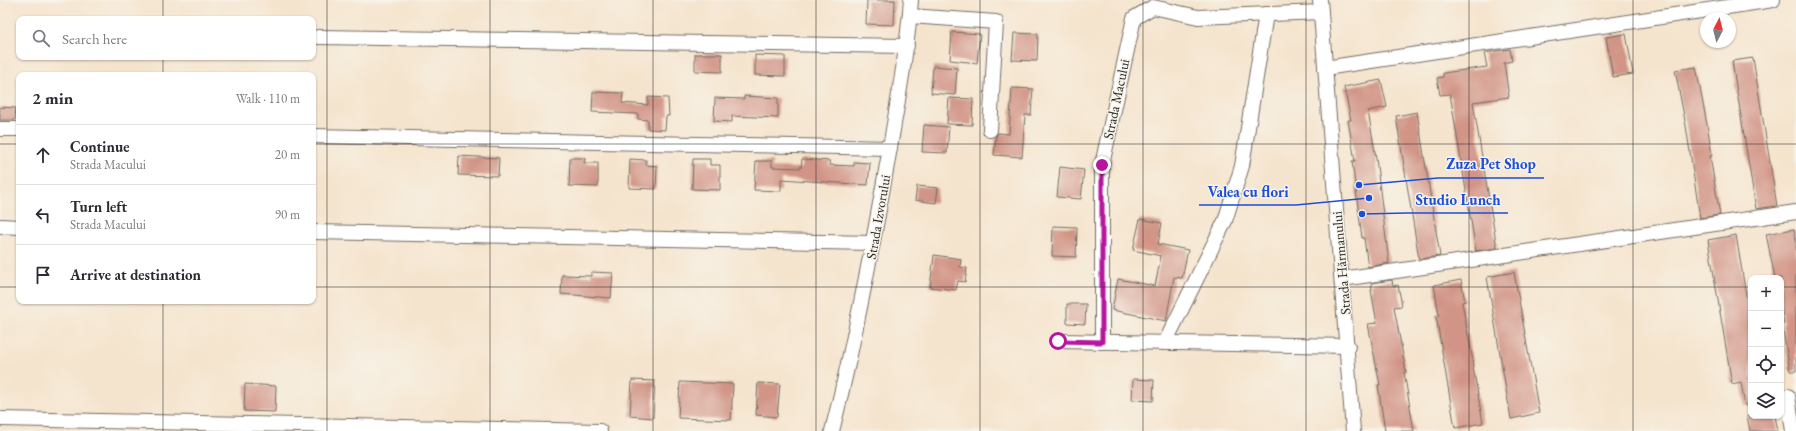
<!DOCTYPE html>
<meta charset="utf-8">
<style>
:root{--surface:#fff;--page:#f7f7f7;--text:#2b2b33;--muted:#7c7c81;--line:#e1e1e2}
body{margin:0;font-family:"EB Garamond",serif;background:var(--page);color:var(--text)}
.controls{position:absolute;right:12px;bottom:12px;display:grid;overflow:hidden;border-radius:8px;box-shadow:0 1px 3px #0004}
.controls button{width:36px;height:36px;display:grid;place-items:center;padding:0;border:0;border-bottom:1px solid var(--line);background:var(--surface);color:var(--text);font:20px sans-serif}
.compass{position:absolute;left:1700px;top:12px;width:36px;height:36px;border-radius:50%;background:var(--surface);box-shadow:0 1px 3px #0004;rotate:7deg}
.stop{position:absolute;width:12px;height:12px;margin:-9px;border:3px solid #b5179e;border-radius:50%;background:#fff}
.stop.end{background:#b5179e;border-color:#fff;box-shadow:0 1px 4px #0008}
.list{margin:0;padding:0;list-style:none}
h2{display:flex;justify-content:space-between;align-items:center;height:52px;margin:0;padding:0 16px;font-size:17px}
h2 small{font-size:13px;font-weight:400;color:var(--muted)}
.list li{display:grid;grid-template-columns:26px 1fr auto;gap:12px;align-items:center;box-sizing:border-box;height:60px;padding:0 16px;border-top:1px solid var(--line)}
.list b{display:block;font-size:15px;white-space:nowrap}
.list p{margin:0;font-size:13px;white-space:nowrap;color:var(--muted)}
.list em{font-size:13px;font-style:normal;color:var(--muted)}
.icon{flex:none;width:22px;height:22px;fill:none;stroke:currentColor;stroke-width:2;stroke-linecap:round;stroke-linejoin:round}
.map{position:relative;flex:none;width:1796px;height:431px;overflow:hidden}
.search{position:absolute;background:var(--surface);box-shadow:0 1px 3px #0004;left:16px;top:16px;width:300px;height:44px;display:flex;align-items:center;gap:10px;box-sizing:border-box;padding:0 14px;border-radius:8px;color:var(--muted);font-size:15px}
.panel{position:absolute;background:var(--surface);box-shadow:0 1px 3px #0004;left:16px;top:72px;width:300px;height:232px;border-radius:8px}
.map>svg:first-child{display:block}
.building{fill:#d19486}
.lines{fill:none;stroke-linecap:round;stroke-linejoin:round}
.minor-casing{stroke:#726c64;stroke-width:16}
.minor{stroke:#fff;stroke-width:14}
.route{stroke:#b5179e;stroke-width:5}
.grid{fill:none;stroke:#2b2b2b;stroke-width:1;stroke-opacity:0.55}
.labels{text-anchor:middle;stroke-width:3;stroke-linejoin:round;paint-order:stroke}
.street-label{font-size:14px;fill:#2b2b2b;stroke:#f7f3e8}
.leader{fill:none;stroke:#1d4ed8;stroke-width:1.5}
.callout-dot{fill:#1d4ed8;stroke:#f7f3e8;stroke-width:1.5}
.callout-label{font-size:15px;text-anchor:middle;font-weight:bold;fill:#1d4ed8;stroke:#f7f3e8;stroke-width:3;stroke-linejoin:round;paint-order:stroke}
</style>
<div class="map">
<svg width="1796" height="431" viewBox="0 0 1796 431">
<rect width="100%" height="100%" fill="#f7f3e8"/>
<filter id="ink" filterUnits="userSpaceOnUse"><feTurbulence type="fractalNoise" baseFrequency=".025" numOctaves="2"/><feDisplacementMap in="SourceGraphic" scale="8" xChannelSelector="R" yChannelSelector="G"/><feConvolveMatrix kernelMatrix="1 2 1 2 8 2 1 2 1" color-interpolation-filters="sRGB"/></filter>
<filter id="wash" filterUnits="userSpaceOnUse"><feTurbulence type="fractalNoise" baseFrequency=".012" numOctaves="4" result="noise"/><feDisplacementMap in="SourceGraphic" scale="16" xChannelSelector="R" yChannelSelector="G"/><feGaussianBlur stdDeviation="0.9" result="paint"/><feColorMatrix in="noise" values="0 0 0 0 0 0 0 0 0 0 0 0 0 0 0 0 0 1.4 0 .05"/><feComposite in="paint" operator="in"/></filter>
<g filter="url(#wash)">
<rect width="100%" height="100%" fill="#f5e4cd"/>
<g id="blocks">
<g class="building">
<path d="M867,0H895L894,25L866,24Z"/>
<path d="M952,32L980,34L977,63L950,60Z"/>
<path d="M1014,33L1038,34L1037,61L1012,60Z"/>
<path d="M1626,34L1633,74L1613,77L1606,37Z"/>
<path d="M1510,49L1512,61L1504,63L1509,97L1473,102L1497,248L1476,251L1450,94L1440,95L1437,78L1443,77V73L1487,67L1484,53Z"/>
<path d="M695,54H722V72L695,71Z"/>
<path d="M755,55L785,56V76L755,75Z"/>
<path d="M1753,58L1777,206L1756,209L1732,61Z"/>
<path d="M933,66L957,68L955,95L931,93Z"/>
<path d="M1696,67L1708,130L1712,156H1710L1720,215L1700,218L1686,126L1675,70Z"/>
<path d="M1381,80L1387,107L1368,111L1376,158L1389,263L1368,267L1364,238H1362L1352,161H1355L1348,120H1351L1344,87Z"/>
<path d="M1012,88L1033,89L1031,115H1025L1022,157L994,155L996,136L998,133L1009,134Z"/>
<path d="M593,92L623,93L622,103L648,105V97L668,98L669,116H666L665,130L648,129V120L638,119V114L592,112Z"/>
<path d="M744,96L778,98V118L732,116V122L714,121L715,98L744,99Z"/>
<path d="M949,98L973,99L972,125L947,124Z"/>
<path d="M0,107L16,108L15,120H0Z"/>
<path d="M1417,112L1440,256L1419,259L1396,116Z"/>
<path d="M924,125L949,127L947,153L922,152Z"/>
<path d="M459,156L499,158L498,176L458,175Z"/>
<path d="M570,158H585L584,163H598V187L569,186Z"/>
<path d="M630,159L646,160V165L657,166L656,189L629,188Z"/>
<path d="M693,159H710V165H720V190L692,189Z"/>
<path d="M802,159L830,161L829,165L854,166V162L870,163L868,185L781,179V191L754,190L756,161H772V167L801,168Z"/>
<path d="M1060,167L1084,170L1081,199L1057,197Z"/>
<path d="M917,186L938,188L936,203L915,200Z"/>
<path d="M1140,219L1162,223L1158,244L1188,250L1182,278L1174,277L1166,321L1112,310L1118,279L1155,286L1161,256L1133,250Z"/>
<path d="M1053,226L1077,227L1076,257L1052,256Z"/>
<path d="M1794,229L1796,240V371H1790L1782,324H1784L1781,309V278H1775L1766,234Z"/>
<path d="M1736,235L1751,325V406H1745L1741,382L1732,384L1708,240Z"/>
<path d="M934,255L961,259L960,267L967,268L965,282L958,281L956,290L930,287Z"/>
<path d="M591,272L613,273L611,298L561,294L562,275L591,276Z"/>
<path d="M1514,272L1539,413L1511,419L1487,277Z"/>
<path d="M1392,280L1393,286L1398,285L1402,306L1394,307L1406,372H1404L1414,431H1385L1378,385H1380L1368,324L1377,323L1371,290H1372L1371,283Z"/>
<path d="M1461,280L1465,301L1462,302L1473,361H1472L1483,423L1455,428L1436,316L1439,315L1434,285Z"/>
<path d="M1067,304H1086L1085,324L1067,323Z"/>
<path d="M1133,379L1154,380L1153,401L1132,400Z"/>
<path d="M632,380L655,381L653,418L630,416Z"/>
<path d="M680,382L733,384L731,420L678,418Z"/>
<path d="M758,383L780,384L777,417L756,415Z"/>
<path d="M245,384L276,386L275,412L244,411Z"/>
<path d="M1747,416H1775L1778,431H1750Z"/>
</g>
</g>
</g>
<g filter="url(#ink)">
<use href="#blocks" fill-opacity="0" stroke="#726c64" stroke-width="1"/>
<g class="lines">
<g class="minor-casing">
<g id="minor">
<path d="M1320,0L1353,431"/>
<path d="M910,16L996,22L990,130"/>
<path d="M318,37L907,46"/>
<path d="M1325,68L1773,0"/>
<path d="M0,129H19"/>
<path d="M313,136L890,148"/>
<path d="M0,226L19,227"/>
<path d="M313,232L873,243"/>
<path d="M1342,279L1796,212"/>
<path d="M1058,341L1348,346"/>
<path d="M1102,342V165L1134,18L1153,7L1198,17L1321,12"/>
<path d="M1165,343L1225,221L1242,166L1266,14"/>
<path d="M1788,396L1793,431"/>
<path d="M0,419L600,431"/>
<path d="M832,431C855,341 872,250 888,159C897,106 907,53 911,0"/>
</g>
</g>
<use href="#minor" class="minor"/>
</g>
</g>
<g class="lines" filter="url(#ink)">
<path class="route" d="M1058,341L1102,342V165"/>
</g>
<path class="grid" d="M163,0V19M327,0V431M490,0V431M653,0V431M816,0V431M980,0V431M1143,0V431M1306,0V431M1469,0V431M1633,0V431M163,57V75M0,144H19M313,144H1796M0,287H19M313,287H1751M1781,287H1796M163,301V431"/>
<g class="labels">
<g class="street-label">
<text transform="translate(1116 99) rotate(-78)" y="5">Strada Macului</text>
<text transform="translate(878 217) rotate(-80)" y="5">Strada Izvorului</text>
<text transform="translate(1341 263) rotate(-95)" y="5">Strada Hărmanului</text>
</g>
</g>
<path class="leader" d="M1359 185L1438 178H1544M1369 198L1296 205H1199M1362 214L1407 213H1508"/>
<g class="callout-dot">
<circle cx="1359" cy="185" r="4"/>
<circle cx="1369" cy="198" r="4"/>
<circle cx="1362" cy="214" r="4"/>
</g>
<g class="callout-label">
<text x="1491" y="169">Zuza Pet Shop</text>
<text x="1248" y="197">Valea cu flori</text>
<text x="1458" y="205">Studio Lunch</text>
</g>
</svg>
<div class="controls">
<button>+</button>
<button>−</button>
<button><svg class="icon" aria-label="locate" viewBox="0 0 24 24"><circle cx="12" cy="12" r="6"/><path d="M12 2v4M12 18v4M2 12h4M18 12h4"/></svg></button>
<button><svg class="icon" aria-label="layers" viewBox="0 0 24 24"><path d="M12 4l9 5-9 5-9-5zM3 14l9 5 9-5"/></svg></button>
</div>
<svg class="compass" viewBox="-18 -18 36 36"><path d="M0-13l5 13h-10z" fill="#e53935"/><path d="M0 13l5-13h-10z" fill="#7c7c81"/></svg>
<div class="stop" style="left:1058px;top:341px"></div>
<div class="stop end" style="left:1102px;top:165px"></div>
<div class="search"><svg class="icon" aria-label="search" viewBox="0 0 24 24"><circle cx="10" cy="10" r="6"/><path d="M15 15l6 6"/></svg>Search here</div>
<section class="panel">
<h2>2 min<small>Walk · 110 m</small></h2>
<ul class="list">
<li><svg class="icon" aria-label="ahead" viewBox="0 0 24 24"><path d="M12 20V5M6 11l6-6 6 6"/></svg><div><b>Continue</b><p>Strada Macului</p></div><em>20 m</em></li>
<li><svg class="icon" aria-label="left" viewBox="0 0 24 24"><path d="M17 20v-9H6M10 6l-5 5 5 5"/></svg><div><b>Turn left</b><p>Strada Macului</p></div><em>90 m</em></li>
<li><svg class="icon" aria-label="arrive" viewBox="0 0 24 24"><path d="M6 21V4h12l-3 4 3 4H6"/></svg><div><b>Arrive at destination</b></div></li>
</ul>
</section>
</div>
